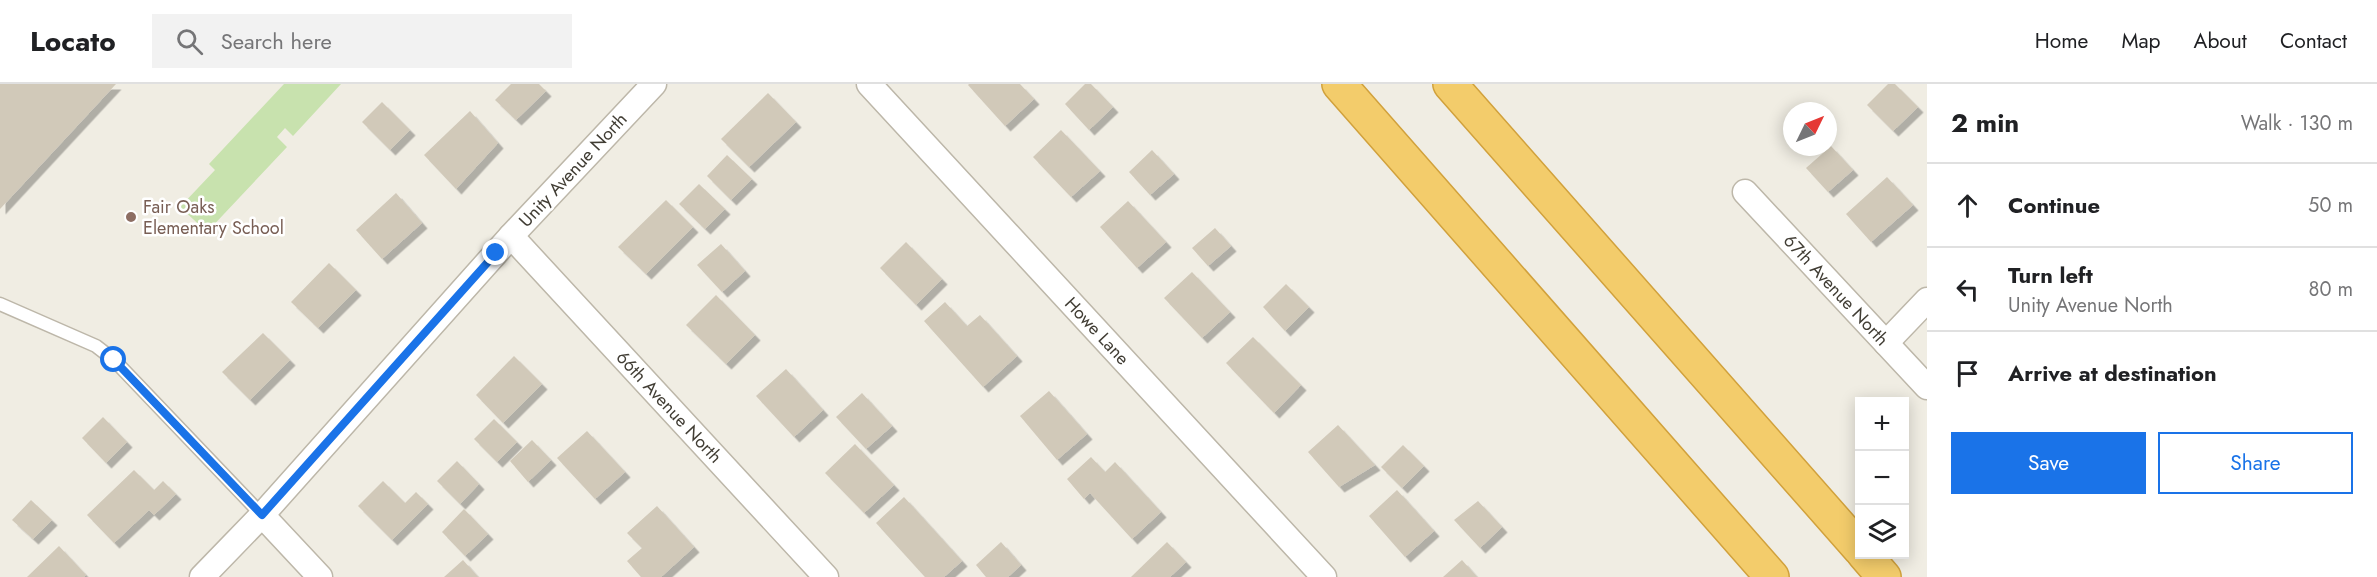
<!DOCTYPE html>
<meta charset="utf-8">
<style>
:root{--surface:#fff;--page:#f2f2f2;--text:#202124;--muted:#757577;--line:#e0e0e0;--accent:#1a73e8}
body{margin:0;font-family:Jost,sans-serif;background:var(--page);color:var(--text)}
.controls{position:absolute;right:18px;bottom:18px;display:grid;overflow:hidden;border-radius:0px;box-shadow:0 3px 15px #0003}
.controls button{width:54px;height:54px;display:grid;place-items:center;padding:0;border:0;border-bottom:2px solid var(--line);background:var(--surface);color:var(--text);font:30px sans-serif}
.compass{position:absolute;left:1783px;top:18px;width:54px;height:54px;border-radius:50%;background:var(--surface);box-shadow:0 3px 15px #0003;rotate:47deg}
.stop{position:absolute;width:18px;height:18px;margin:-14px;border:4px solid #1a73e8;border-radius:50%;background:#fff}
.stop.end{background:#1a73e8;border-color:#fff;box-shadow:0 2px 6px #0008}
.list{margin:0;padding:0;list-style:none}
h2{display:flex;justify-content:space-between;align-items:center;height:78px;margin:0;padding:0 24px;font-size:26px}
h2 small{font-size:20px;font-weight:400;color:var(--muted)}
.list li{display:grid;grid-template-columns:39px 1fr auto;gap:18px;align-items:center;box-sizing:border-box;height:84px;padding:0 24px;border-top:2px solid var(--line)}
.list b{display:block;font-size:22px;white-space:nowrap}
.list p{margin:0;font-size:20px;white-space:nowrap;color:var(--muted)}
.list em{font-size:20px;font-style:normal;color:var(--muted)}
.actions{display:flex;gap:12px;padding:18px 24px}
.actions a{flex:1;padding:14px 0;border:2px solid var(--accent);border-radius:0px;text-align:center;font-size:21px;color:var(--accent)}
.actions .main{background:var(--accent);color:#fff}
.icon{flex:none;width:33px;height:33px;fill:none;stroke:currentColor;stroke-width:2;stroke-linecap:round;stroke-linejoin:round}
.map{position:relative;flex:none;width:1927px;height:493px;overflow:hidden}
header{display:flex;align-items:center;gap:36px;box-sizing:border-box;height:84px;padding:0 30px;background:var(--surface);border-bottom:2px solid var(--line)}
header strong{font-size:28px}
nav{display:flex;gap:33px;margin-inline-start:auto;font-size:21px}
.search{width:420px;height:54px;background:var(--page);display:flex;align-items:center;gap:15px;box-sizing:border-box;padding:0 21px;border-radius:0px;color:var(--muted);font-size:22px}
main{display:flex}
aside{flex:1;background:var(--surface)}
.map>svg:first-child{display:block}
.green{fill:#c8e2ae}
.building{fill:#d1c9b9;filter:url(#shadow)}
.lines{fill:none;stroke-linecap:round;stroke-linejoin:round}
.lane-casing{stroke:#bdb7a9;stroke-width:15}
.street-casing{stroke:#bdb7a9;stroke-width:27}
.highway-casing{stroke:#d1a13c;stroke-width:36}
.lane{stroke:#fff;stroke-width:12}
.street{stroke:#fff;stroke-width:24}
.highway{stroke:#f3cc6b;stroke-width:33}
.route{stroke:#1a73e8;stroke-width:8}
.education-dot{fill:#8d6e63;stroke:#fff;stroke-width:2}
.labels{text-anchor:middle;stroke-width:5;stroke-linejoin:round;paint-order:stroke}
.street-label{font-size:18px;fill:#413d34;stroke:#fff}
.education-label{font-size:18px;fill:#785e54;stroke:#fff;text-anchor:start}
</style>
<header>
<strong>Locato</strong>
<div class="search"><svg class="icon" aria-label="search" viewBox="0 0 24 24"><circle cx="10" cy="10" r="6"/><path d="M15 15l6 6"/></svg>Search here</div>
<nav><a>Home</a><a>Map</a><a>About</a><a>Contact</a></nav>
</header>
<main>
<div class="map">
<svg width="1927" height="493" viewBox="0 0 1927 493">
<defs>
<filter id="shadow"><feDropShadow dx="5.5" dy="5.5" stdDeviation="0" flood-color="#0004"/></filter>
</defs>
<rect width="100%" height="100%" fill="#f0ede3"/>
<path class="green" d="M284,0H341L293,52L285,44L277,53L287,63L207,148L180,123L215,86L209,80Z"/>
<g class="building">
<path d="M0,0H116L0,125Z"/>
<path d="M511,0H539L546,7L516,36L495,16Z"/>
<path d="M969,0H1020L1034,15L1005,42L968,1Z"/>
<path d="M1085,0H1091L1113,23L1089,46L1065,20Z"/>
<path d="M1888,0H1895L1918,23L1893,47L1867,21Z"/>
<path d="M768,9L796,38L749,83L721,55Z"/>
<path d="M382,18L410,46L390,66L362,38Z"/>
<path d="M470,27L498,59L456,105L424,71Z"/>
<path d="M1061,46L1100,87L1071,113L1033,73Z"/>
<path d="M1831,62L1853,86L1828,108L1806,84Z"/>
<path d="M1152,66L1174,90L1150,111L1129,88Z"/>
<path d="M727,71L752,95L731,116L707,92Z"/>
<path d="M1887,93L1913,121L1871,158L1846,130Z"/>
<path d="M699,100L725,125L705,145L679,120Z"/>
<path d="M396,109L422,139L382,175L356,146Z"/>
<path d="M666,116L693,143L646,190L618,163Z"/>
<path d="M1128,117L1166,158L1137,184L1100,143Z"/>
<path d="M1215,144L1231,162L1208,182L1192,164Z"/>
<path d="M906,158L942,195L916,221L880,184Z"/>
<path d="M721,160L745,187L722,208L697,181Z"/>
<path d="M329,179L356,206L318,244L291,218Z"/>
<path d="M1192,188L1230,228L1202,254L1164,214Z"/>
<path d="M1286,200L1309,223L1285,247L1263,223Z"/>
<path d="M716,211L755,251L726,280L686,241Z"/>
<path d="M945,218L967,242L980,231L1017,272L983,303L924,237Z"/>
<path d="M263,249L290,276L250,316L222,288Z"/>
<path d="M1253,253L1301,301L1274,329L1226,279Z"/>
<path d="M514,272L542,300L503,339L476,311Z"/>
<path d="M786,285L823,326L794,353L756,312Z"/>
<path d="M1049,307L1087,350L1057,376L1020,332Z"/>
<path d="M862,309L892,342L866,365L836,333Z"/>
<path d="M103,333L127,358L106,379L82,354Z"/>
<path d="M494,335L517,358L497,378L474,355Z"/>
<path d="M1338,341L1375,381L1339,403L1308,368Z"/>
<path d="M587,347L625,388L595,415L557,374Z"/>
<path d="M532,356L551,376L528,398L510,377Z"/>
<path d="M855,360L894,401L864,429L825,389Z"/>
<path d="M1403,361L1424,382L1402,404L1381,383Z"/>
<path d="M1091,373L1105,388L1115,378L1161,428L1132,455L1090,409L1084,415L1067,395Z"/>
<path d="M457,377L479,400L460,420L437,397Z"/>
<path d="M134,386L154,406L163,397L176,410L154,431L149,426L114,459L87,431Z"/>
<path d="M383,397L405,419L416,408L428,420L392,456L358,422Z"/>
<path d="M1397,406L1434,447L1405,473L1369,432Z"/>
<path d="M904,413L962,477L944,493H925L876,439Z"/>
<path d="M31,416L52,436L33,455L12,436Z"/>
<path d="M1478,417L1502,443L1480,464L1454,436Z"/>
<path d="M657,422L694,463L661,493H641L627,477L642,464L627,449Z"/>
<path d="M464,425L488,450L465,472L442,448Z"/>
<path d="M1001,458L1021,481L1008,493H986L976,481Z"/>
<path d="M1167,458L1186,478L1170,493H1131Z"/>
<path d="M59,462L86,491L84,493H27Z"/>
<path d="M463,476L478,493H444Z"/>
<path d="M1462,476L1477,493H1443Z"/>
</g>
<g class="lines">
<g class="lane-casing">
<path id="lane" d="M0,220L96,262L114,276L262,431"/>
</g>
<g class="street-casing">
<g id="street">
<path d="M869,0L1324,493"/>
<path d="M1745,108L1927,303"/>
<path d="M511,152L826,493"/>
<path d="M1886,259L1927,216"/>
<path d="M262,431L320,493"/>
<path d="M202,493L262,431L511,152L654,0"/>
</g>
</g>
<g class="highway-casing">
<g id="highway">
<path d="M1339,0L1772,493"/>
<path d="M1450,0L1860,465"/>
<path d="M1864,470L1884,493"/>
</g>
</g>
<use href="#lane" class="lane"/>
<use href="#street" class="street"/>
<use href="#highway" class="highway"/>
</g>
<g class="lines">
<path class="route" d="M114,276L262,431L496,169"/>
</g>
<circle class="education-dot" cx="131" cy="133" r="6"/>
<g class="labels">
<g class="street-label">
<text transform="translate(573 86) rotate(-47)" y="6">Unity Avenue North</text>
<text transform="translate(1836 206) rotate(47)" y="6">67th Avenue North</text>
<text transform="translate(1097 247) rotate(47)" y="6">Howe Lane</text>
<text transform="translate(669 323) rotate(47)" y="6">66th Avenue North</text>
</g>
<g class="education-label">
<text x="143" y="129">Fair Oaks<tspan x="143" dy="21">Elementary School</tspan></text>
</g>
</g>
</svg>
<div class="controls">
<button>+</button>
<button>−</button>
<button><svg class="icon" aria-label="layers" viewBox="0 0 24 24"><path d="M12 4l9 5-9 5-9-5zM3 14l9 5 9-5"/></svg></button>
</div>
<svg class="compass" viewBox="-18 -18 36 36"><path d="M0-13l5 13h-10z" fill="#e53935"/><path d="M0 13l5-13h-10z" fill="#757577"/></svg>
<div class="stop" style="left:114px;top:276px"></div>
<div class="stop end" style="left:496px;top:169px"></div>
</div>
<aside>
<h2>2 min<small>Walk · 130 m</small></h2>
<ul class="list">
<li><svg class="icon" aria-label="ahead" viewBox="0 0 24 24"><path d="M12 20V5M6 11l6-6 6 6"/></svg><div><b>Continue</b></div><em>50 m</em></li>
<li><svg class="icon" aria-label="left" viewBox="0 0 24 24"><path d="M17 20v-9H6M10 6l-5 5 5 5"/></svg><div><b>Turn left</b><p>Unity Avenue North</p></div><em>80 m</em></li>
<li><svg class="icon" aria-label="arrive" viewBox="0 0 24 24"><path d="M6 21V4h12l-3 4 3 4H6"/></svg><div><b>Arrive at destination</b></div></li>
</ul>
<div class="actions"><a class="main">Save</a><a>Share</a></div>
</aside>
</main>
